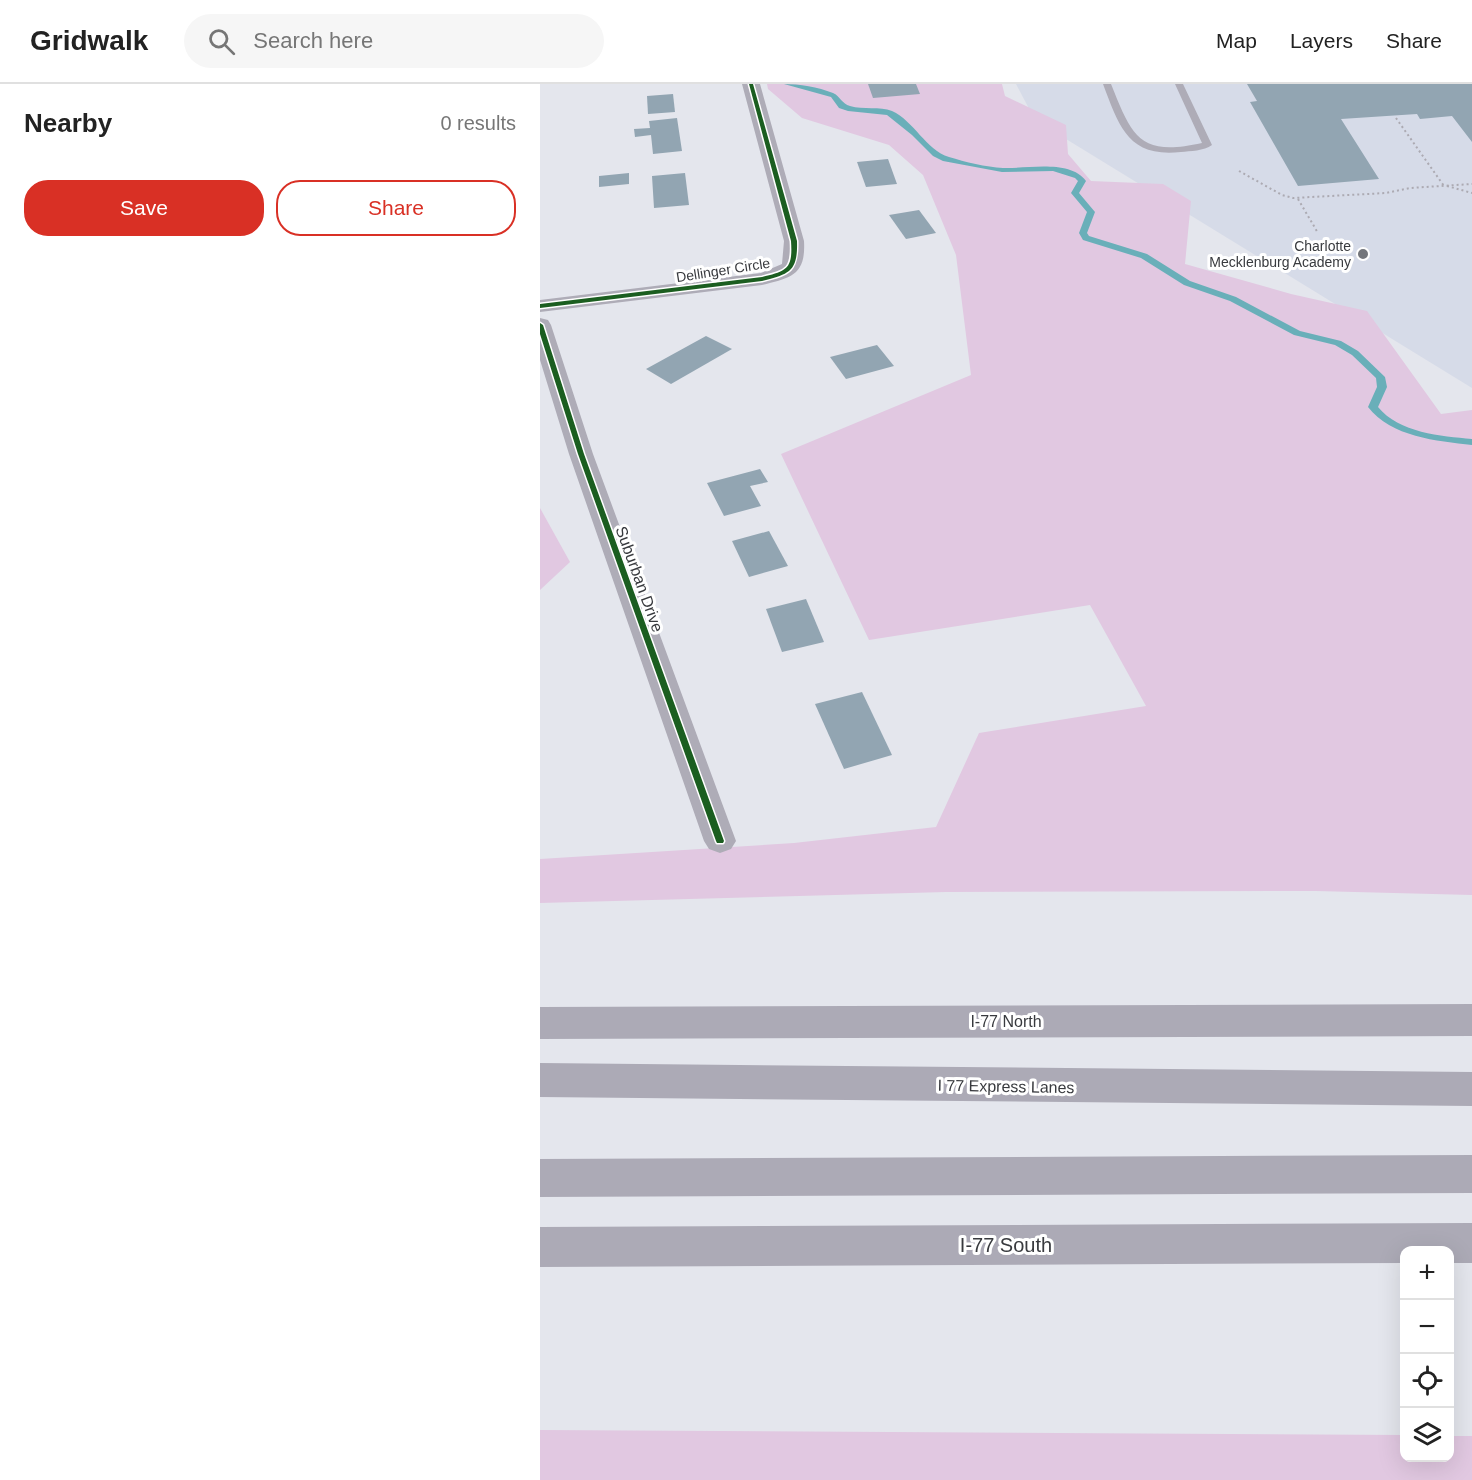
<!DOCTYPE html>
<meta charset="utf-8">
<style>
:root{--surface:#fff;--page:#f6f6f6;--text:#222;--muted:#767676;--line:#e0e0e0;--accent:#d93025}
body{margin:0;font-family:Arial,sans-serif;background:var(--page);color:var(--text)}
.controls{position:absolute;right:18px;bottom:18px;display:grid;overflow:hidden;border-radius:12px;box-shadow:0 6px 24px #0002}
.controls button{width:54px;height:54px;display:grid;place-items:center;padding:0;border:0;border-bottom:2px solid var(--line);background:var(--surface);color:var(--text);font:30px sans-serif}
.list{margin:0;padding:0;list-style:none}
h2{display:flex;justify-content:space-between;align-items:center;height:78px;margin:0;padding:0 24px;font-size:26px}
h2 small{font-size:20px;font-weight:400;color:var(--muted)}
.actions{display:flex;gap:12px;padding:18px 24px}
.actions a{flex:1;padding:14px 0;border:2px solid var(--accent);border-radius:24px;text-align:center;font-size:21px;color:var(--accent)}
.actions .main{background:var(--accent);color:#fff}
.icon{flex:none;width:33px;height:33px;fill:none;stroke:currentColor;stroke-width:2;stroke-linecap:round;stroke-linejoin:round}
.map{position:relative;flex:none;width:932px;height:1396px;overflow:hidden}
header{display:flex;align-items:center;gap:36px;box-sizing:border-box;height:84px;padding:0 30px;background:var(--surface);border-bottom:2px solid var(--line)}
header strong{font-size:28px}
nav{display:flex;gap:33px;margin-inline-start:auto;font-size:21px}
.search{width:420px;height:54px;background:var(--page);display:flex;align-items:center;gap:15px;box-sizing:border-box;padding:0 21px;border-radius:33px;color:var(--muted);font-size:22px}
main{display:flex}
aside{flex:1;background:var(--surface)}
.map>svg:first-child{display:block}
.built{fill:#d6dbe8}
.green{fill:#e1c8e1}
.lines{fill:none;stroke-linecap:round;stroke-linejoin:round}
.stream{fill:#69afb9;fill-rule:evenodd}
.building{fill:#92a5b2}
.path{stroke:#acaab2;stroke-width:2;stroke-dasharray:2 3;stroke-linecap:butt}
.lane{fill:#aeacb7;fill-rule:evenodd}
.street{fill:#aeacb7;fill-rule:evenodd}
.highway{fill:#acaab6;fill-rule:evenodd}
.cycleway-casing{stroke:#fff;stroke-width:3}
.cycleway{fill:#1b5e20;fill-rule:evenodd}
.poi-dot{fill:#74767b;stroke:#fff;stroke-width:2}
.labels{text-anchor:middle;stroke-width:6;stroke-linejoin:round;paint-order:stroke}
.far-poi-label{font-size:14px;fill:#383a3e;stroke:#fff;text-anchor:end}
.far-street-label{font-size:14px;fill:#383a3e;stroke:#fff}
.street-label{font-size:16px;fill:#383a3e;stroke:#fff}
.near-street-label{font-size:20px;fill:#383a3e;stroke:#fff}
</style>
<header>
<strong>Gridwalk</strong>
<div class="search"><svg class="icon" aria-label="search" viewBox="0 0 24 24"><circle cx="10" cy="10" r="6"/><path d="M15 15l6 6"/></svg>Search here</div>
<nav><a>Map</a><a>Layers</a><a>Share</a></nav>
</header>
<main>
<aside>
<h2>Nearby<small>0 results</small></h2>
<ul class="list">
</ul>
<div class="actions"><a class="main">Save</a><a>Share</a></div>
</aside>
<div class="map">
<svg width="932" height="1396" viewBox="0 0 932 1396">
<rect width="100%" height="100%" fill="#e4e6ed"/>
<path class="built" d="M476,0H932V304L495,36Z"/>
<g class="green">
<path d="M227,0H462L465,12L526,41L528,70L551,97L623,100L651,117L645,180L751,210L827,227L901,330L932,326V811L776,807L406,808L0,819V775L254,759L396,743L439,649L606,622L550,521L329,556L241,370L431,291L416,171L383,91L349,61L262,34L228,5Z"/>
<path d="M0,424L30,478L0,506Z"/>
<path d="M0,1346L864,1351V1374H910V1352H932V1396H0Z"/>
</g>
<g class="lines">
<path class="stream" d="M244,0C259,0 278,3 293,9C300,12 302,20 310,22C323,26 340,22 352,27C374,37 386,66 409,73C425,78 446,83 463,84C487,85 530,75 546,97L539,109L555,128L547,149L549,152L607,170L650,197L696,213L760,247L801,257L818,267L845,293L847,303L838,323C859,349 901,352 932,355V361C897,357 851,353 828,323L837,303L836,294L812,271L795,261L754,251L690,217L644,201L601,174L543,156L539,149L547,128L531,109L538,97L535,94L513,87L462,88L403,77L393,72L372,51L347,31L308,27L299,24L291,13Z"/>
</g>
<g class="building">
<path d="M328,0H376L380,10L333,14Z"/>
<path d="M707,0H932V58L912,32L880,35L877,30L801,35L839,95L758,102L710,18L717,17Z"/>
<path d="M133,10L135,28L108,30L107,12Z"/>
<path d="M137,34L142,67L113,70L111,51L95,53L94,45L110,44L109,37Z"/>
<path d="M348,75L357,100L326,103L317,78Z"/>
<path d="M89,89V100L59,103V92Z"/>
<path d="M145,89L149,121L114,124L112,92Z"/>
<path d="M379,126L396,149L366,155L349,131Z"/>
<path d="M166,252L192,265L131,300L106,285Z"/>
<path d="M337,261L354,282L306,295L290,273Z"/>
<path d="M220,385L228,398L210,402L221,422L184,432L167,399Z"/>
<path d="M229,447L248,482L209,493L192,457Z"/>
<path d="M266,515L284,558L242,568L226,525Z"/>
<path d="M322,608L352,671L304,685L275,620Z"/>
</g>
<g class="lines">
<g class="path">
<path d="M856,34L904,102"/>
<path d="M699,87L742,111L753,114L846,109L870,104L932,100"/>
<path d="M907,102L932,109"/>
<path d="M758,115L778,149"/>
</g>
<path class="lane" d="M563,0H571C592,52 599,73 662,59L635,0H643L672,61C664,67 650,67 641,68C588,74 579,42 563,0Z"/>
<g class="street">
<path d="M202,0H220L264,157C266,191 251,194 222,201L0,228V216L221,189L242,180L244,157Z"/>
<path d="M0,234L8,236L11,241L53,370L196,757L191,765L180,769L169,765L164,757L29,370L0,276Z"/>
</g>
<g class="highway">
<path d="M932,920V952L0,955V923Z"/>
<path d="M0,979L932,988V1022L0,1013Z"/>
<path d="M932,1071V1109L0,1113V1075Z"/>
<path d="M932,1139V1179H910V1166H864V1179L0,1183V1143Z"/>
</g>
<g class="cycleway-casing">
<g id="cycleway">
<path d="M209,0H213L257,157C258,188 249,190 222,197L0,224V220L222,193C247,187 253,185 251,157Z"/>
<path d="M0,239L3,241L44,370L184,757L183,759H177L176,757L38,370L0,250Z"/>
</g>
</g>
<use href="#cycleway" class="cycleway"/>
</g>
<circle class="poi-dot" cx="823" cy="170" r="6"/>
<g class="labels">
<g class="far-poi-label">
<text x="811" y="167">Charlotte<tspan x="811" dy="16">Mecklenburg Academy</tspan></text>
</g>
<g class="far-street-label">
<text transform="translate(183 186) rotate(-9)" y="5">Dellinger Circle</text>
</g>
<g class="street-label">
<text transform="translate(100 495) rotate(70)" y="6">Suburban Drive</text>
<text x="466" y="943">I-77 North</text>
<text transform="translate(466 1002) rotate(1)" y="6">I 77 Express Lanes</text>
</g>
<g class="near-street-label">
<text x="466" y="1168">I-77 South</text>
</g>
</g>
</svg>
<div class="controls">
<button>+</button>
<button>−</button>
<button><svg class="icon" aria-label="locate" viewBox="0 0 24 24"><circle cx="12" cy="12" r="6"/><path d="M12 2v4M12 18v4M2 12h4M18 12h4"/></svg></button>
<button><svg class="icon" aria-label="layers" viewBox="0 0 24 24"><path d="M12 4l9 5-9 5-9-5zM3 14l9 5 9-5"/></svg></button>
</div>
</div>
</main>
